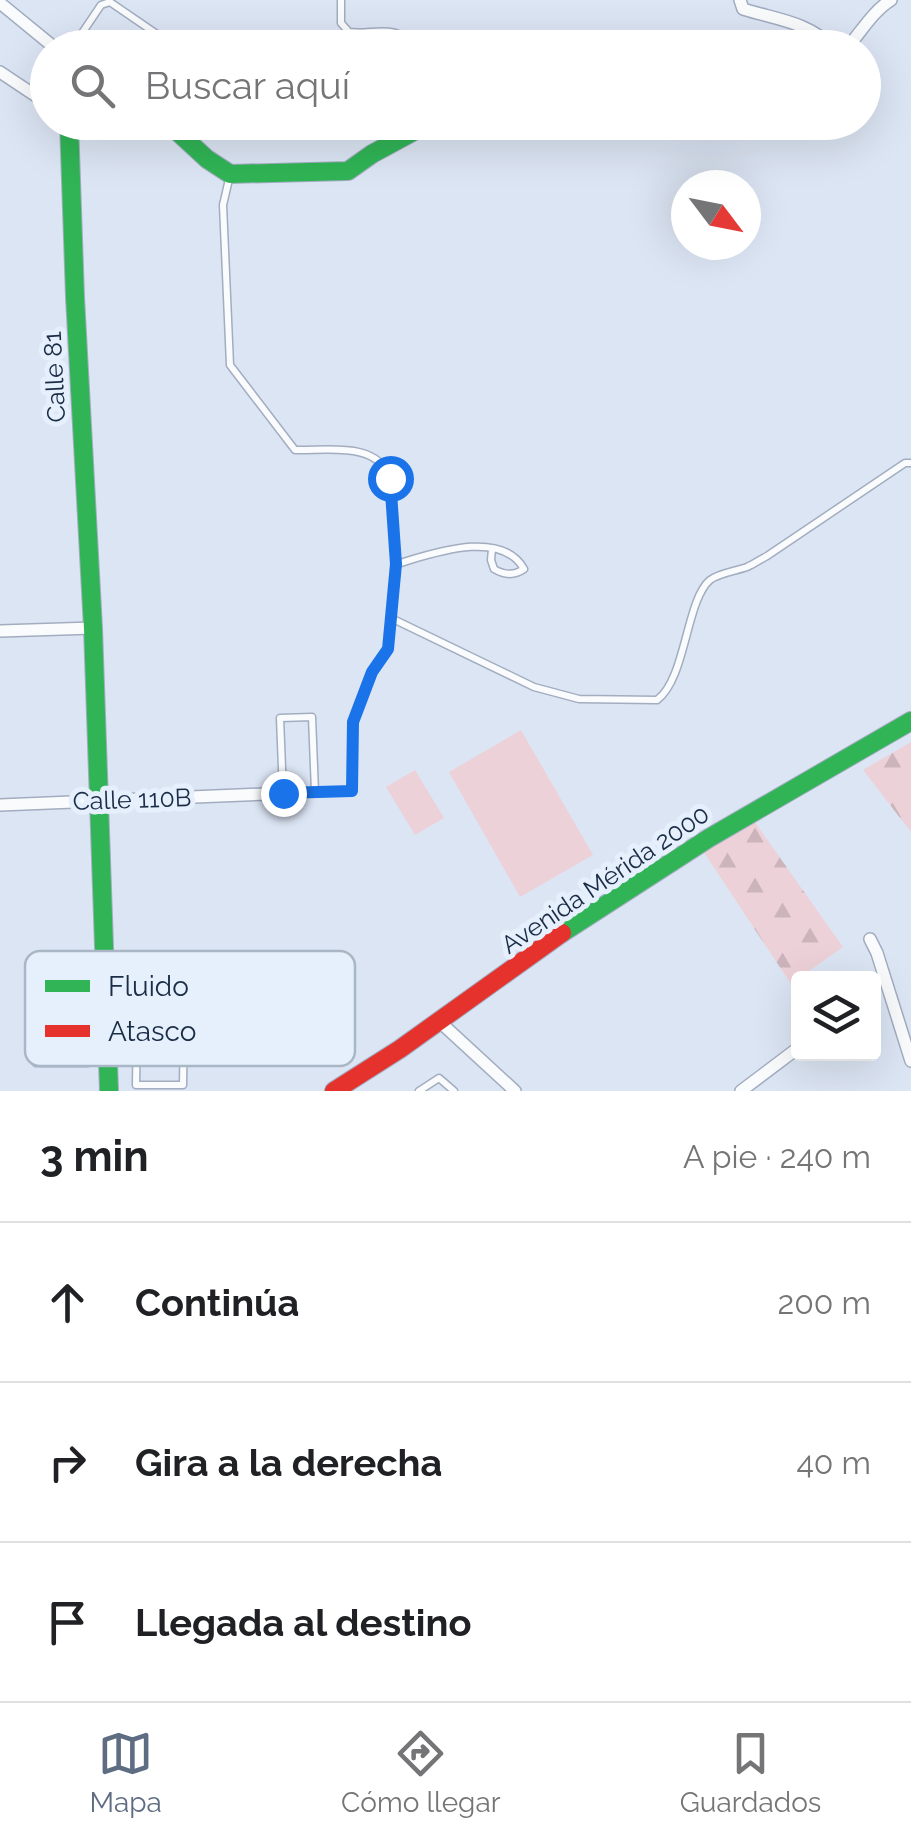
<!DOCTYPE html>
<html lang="es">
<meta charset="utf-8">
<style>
:root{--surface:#fff;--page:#f6f6f6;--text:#202124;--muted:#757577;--line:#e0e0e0;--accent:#5f6d83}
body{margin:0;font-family:Raleway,sans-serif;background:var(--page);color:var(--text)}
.controls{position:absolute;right:30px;bottom:30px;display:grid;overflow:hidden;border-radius:10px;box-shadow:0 10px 40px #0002}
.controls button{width:90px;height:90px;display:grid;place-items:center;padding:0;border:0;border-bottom:2px solid var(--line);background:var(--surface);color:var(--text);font:50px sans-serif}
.compass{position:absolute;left:671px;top:170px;width:90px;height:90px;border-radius:50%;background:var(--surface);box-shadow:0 10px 40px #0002;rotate:122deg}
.stop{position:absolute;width:30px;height:30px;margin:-22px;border:8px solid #1a73e8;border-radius:50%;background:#fff}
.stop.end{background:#1a73e8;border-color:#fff;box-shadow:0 2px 10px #0008}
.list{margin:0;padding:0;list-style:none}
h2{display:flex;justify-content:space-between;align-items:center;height:130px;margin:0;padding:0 40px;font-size:42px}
h2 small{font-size:32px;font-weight:400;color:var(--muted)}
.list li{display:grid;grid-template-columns:65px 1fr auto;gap:30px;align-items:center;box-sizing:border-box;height:160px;padding:0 40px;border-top:2px solid var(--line)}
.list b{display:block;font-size:38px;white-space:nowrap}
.list em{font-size:32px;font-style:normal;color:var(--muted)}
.icon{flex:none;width:55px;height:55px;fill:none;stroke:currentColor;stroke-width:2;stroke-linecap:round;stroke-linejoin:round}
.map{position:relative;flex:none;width:911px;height:1091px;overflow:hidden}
.search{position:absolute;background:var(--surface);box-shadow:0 10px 40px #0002;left:30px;right:30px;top:30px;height:110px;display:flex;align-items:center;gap:25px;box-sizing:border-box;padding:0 35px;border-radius:55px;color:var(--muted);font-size:38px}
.sheet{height:610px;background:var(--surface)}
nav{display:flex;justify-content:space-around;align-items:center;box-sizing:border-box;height:140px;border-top:2px solid var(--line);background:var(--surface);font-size:28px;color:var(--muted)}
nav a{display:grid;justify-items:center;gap:5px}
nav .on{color:var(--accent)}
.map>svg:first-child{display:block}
.forest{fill:url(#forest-firs)}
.pitch{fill:#edd1d8}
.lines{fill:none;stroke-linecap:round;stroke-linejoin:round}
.lane-casing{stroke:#a2adc0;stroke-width:9}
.street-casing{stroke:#a2adc0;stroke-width:14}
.fast-casing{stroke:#a2adc0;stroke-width:20}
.jam-casing{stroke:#a2adc0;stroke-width:20}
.lane{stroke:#fafbfd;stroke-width:6}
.street{stroke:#fafbfd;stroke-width:11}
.fast{stroke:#30b455;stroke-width:18}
.jam{stroke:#e5322d;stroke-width:18}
.route{stroke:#1a73e8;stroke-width:12}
.labels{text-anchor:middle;stroke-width:10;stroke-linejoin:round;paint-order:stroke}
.street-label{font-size:25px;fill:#1b2d46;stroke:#e6f0fd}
.key{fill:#e6f0fd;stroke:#a9b6c6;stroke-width:2.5}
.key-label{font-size:28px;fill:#1b2d46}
</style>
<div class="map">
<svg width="911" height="1091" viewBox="0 0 911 1091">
<defs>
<pattern id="forest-firs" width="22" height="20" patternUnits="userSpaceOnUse" patternTransform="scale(2.5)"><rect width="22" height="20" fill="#edd1d8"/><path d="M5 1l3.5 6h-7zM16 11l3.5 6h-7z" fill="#cbb4bb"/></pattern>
</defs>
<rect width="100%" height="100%" fill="#dce5f4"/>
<g class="forest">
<path d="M911,742V832L863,770Z"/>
<path d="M754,821L843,947L791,984L703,851Z"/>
</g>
<g class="pitch">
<path d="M521,730L593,855L520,897L449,772Z"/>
<path d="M415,770L444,818L415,835L386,787Z"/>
</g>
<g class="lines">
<g class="lane-casing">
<g id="lane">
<path d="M341,0V23L349,32C374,35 398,22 414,48"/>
<path d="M72,48L101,5L110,2L164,39"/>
<path d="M230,175L223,205L230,365L295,450C328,451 377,441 390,478L397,564L388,649L372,672L353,722L352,791L265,794"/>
<path d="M397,564C431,554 501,528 524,569C514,576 504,575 494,569L491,560L492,549"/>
<path d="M391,618L534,687L579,699L657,700C686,679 686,600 710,580C719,573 736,571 747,567C754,564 761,559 767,556L905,463H911"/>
<path d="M283,793L280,718L312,717L315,792"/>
<path d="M137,1021L184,1022L183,1085H136Z"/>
<path d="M88,1034V1063H36V1035Z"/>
<path d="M419,1091L439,1078L454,1091"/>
</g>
</g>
<g class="street-casing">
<g id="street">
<path d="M740,0L743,9C778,20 806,21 834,48"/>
<path d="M0,3L55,48"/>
<path d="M847,48C861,32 873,11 891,0"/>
<path d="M0,72L48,104"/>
<path d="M0,631L93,628"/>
<path d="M0,805L265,794"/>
<path d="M870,939L877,953L911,1061"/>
<path d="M440,1022L515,1091"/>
<path d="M741,1091L798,1048"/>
</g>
</g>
<g class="fast-casing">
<g id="fast">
<path d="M69,122L75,297L93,628L109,1091"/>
<path d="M167,122L207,159L230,174L348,171L372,154L431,122"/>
<path d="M562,933L709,838L911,721"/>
</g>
</g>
<g class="jam-casing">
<path id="jam" d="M334,1091L400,1049L562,933"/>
</g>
<use href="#lane" class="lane"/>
<use href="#street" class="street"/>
<use href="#fast" class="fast"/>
<use href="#jam" class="jam"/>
</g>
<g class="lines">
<path class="route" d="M283,793L352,791L353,722L372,672L388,649L396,564L390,478"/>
</g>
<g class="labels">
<g class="street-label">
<text transform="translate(54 377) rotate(-93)" y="9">Calle 81</text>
<text transform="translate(132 799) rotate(-2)" y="9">Calle 110B</text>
<text transform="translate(605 879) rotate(-34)" y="9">Avenida Mérida 2000</text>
</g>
</g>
<rect x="25" y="951" width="330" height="115" rx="15" class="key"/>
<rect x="45" y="980" width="45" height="12" fill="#30b455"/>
<rect x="45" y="1025" width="45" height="12" fill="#e5322d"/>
<g class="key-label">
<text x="108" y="996">Fluido</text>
<text x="108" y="1041">Atasco</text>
</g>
</svg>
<div class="controls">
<button><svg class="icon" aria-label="layers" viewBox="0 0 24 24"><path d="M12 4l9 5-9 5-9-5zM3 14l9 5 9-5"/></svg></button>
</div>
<svg class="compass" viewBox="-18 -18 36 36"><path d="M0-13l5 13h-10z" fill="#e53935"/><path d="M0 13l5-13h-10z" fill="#757577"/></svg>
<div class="stop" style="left:390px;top:478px"></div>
<div class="stop end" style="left:283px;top:793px"></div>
<div class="search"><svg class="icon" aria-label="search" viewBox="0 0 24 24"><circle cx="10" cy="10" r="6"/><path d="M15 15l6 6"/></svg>Buscar aquí</div>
</div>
<section class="sheet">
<h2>3 min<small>A pie · 240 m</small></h2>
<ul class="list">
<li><svg class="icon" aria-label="ahead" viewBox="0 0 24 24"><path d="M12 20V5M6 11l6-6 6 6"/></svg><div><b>Continúa</b></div><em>200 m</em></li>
<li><svg class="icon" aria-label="right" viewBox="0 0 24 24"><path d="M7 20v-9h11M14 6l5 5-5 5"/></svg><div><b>Gira a la derecha</b></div><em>40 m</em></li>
<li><svg class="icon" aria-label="arrive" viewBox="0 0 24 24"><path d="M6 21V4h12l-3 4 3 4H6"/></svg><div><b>Llegada al destino</b></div></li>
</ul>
</section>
<nav>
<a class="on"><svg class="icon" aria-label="map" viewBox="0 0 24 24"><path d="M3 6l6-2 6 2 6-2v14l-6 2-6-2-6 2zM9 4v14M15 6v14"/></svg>Mapa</a>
<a><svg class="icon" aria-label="directions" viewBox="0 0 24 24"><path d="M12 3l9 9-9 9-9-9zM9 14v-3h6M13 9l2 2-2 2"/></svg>Cómo llegar</a>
<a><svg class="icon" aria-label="saved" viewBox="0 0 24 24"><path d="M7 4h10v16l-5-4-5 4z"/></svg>Guardados</a>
</nav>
